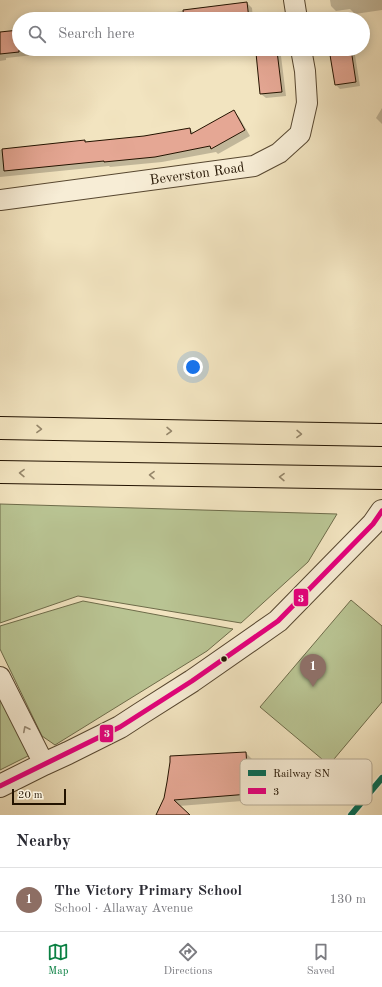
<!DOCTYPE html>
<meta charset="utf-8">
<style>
:root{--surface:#fff;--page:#f2f2f3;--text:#2b2b33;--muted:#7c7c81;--line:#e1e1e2;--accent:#0b8043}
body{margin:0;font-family:"Old Standard TT",serif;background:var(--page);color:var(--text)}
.scale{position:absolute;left:12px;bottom:10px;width:54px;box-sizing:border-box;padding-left:4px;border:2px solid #231300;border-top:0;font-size:11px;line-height:14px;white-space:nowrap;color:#231300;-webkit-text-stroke:3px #f7edd6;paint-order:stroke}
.you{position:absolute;left:193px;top:367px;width:14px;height:14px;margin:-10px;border:3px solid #fff;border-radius:50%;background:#1a73e8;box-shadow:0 0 0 6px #1a73e833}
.badge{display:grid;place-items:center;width:26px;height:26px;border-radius:50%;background:var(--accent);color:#fff;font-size:13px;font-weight:700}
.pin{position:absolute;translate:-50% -33px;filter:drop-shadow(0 1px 2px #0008)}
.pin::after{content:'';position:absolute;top:21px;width:14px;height:12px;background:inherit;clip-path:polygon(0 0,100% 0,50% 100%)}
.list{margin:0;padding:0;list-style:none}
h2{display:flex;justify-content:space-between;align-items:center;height:52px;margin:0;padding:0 16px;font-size:17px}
h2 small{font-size:13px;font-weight:400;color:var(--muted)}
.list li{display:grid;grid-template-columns:26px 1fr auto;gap:12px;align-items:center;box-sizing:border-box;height:64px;padding:0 16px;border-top:1px solid var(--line)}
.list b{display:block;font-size:15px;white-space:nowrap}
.list p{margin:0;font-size:13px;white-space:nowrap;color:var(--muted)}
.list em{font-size:13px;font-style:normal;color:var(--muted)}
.icon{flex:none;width:22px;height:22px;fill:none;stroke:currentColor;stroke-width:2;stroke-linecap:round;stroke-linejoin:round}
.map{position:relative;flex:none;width:382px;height:815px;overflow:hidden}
.search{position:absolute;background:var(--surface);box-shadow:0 2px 10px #0003;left:12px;right:12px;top:12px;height:44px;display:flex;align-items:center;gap:10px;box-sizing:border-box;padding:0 14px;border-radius:22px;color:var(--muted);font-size:15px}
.sheet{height:116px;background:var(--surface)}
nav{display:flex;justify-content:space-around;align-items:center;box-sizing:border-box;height:56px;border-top:1px solid var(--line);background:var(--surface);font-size:11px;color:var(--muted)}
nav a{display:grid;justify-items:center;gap:2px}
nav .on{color:var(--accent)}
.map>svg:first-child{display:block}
.green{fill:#b9c493;stroke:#6e6c4a}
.shadow{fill:#0003}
.building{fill:#e5a794;stroke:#231300}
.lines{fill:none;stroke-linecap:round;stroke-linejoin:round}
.minor-casing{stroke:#574730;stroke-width:22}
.tertiary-casing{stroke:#574730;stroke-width:24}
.motorway-casing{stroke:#231300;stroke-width:24}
.minor{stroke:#f7edd6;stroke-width:20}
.tertiary{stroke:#f7edd6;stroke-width:22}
.motorway{stroke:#f2e4c0;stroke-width:22}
.bus-1-casing{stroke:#f7edd6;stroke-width:8}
.bus-1{stroke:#e5007d;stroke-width:5}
.rail-1-casing{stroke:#f7edd6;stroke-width:9}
.rail-1{stroke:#006b56;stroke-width:6}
.oneway{stroke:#95866a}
.oneway2{stroke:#988b76}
.bus-dot{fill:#231300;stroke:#f7edd6;stroke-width:1.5}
.labels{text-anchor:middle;stroke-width:3;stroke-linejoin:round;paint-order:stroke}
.street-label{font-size:14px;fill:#231300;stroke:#f7edd6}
.key{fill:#f7edd6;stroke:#b7ac96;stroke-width:1}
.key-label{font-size:11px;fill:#231300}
.line-badge{stroke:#f7edd6;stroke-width:1.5}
.badge-label{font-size:11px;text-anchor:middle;font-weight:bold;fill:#fff}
</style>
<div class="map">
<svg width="382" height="815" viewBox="0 0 382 815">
<rect width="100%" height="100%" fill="#f2e4c0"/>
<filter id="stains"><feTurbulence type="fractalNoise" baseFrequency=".005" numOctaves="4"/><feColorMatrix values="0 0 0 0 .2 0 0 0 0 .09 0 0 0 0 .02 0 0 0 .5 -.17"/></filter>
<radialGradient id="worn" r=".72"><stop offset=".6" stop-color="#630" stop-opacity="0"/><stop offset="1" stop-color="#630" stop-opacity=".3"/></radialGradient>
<g class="green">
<path d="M0,504L337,514L308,562L241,623L78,596L0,623Z"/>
<path d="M351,600L382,626V702L329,765L260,707Z"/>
<path d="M83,601L233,629L207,651L55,745L42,736L0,649V626Z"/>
<path d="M0,692L32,754L0,770Z"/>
</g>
<g class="shadow">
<path d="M330,0H382V10L355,14L350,9L336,11L331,6Z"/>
<path d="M247,3L252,8L253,19H120Z"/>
<path d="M19,31V49H89L6,58V60L0,61V35Z"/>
<path d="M330,49H354L360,86L340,89L336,85Z"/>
<path d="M277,52L281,56L286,96L266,98L261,94Z"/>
<path d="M382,108V124L376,118Z"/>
<path d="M233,111L239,117L250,136L218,154L216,152L162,162L110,167L109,166L0,177V150L85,142L86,143L144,137L189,129L194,133Z"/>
<path d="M246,753L252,759L255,800L179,806L189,815H156L165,798Z"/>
</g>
<g class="building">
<path d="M247,2L249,19H184L183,10Z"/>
<path d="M19,30V52L0,54V32Z"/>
<path d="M329,49H351L356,82L335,85Z"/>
<path d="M277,51L282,92L260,94L256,53Z"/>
<path d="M234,110L245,130L211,149L210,146L155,157L104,162V161L4,171L2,149L85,140V142L144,136L190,128L191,134Z"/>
<path d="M246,752L249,794L174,800L190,815H156L164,798L167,782L170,762V756Z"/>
</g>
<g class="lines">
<g class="minor-casing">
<g id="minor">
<path d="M294,0L297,19"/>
<path d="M0,200L254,166L279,153L300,134L307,103L305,71L301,49"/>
<path d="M0,677L44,764"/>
</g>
</g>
<g class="tertiary-casing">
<path id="tertiary" d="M0,786L44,764L68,753L120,727L140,714L192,681L278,621L373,524L382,511"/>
</g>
<g class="motorway-casing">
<g id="motorway">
<path d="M0,428L382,435"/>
<path d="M0,472L382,478"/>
</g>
</g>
<use href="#minor" class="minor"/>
<use href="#tertiary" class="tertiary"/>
<use href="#motorway" class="motorway"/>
<g class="bus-1-casing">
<path id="bus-1" d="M0,786L120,727L192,681L278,621L373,524L382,511"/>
</g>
<use href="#bus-1" class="bus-1"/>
<g class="rail-1-casing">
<path id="rail-1" d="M351,815L382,778"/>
</g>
<use href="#rail-1" class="rail-1"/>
</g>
<defs><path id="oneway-chevron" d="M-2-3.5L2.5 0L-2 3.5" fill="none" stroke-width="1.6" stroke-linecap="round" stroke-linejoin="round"/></defs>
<g class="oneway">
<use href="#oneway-chevron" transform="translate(39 429) rotate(1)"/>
<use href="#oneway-chevron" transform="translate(169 431) rotate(1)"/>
<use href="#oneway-chevron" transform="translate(299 434) rotate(1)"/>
<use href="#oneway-chevron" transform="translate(22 473) rotate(-179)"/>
<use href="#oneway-chevron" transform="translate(152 475) rotate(-179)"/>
<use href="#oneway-chevron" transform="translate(282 477) rotate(-179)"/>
</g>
<use class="oneway2" href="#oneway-chevron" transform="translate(26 729) rotate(-117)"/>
<circle class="bus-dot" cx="224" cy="659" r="3.5"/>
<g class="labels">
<g class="street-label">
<text transform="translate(197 173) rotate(-8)" y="5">Beverston Road</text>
</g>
</g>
<rect x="240" y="759" width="132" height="46" rx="6" class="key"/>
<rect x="248" y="770" width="18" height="6" fill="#006b56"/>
<rect x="248" y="788" width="18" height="6" fill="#e5007d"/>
<g class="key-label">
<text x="273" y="777">Railway SN</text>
<text x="273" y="795">3</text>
</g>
<g class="line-badge">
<rect x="293" y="588" width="16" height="19" rx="4" fill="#e5007d"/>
<rect x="99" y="724" width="15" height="19" rx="4" fill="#e5007d"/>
</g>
<g class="badge-label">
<text x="301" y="602">3</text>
<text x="107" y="737">3</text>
</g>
<rect width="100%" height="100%" filter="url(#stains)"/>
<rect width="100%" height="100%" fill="url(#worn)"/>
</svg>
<div class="scale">20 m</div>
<div class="you"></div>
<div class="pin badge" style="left:313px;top:687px;background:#8d6e63">1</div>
<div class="search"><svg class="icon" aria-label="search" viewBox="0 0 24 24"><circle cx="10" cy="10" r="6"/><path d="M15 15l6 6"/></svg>Search here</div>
</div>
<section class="sheet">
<h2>Nearby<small></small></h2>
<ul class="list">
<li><span class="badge" style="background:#8d6e63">1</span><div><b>The Victory Primary School</b><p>School · Allaway Avenue</p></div><em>130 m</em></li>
</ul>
</section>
<nav>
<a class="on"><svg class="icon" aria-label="map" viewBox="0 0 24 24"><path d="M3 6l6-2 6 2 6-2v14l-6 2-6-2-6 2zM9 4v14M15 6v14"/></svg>Map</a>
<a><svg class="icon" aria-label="directions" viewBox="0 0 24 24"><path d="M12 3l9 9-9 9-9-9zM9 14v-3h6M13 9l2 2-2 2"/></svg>Directions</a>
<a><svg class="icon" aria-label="saved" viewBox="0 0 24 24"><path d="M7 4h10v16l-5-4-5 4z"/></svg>Saved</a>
</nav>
